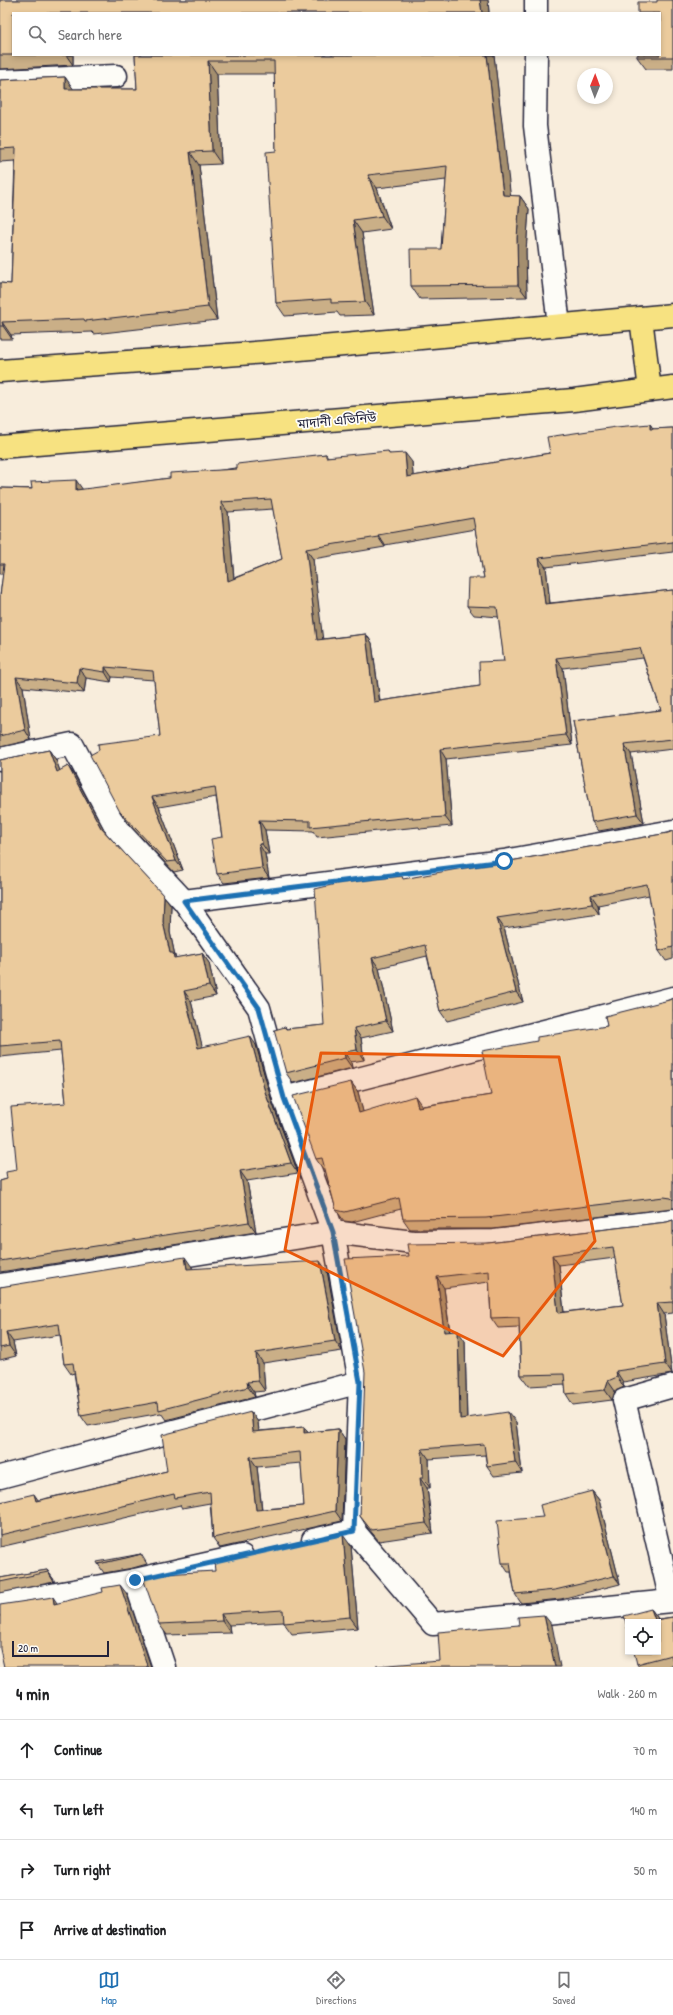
<!DOCTYPE html>
<meta charset="utf-8">
<style>
:root{--surface:#fff;--page:#f2f2f2;--text:#202124;--muted:#757577;--line:#e0e0e0;--accent:#1f6fb2}
body{margin:0;font-family:"Patrick Hand","Noto Sans Bengali",sans-serif;background:var(--page);color:var(--text)}
.controls{position:absolute;right:12px;bottom:12px;display:grid;overflow:hidden;border-radius:0px;box-shadow:0 2px 6px #0003}
.controls button{width:36px;height:36px;display:grid;place-items:center;padding:0;border:0;border-bottom:1px solid var(--line);background:var(--surface);color:var(--text);font:20px sans-serif}
.compass{position:absolute;left:577px;top:68px;width:36px;height:36px;border-radius:50%;background:var(--surface);box-shadow:0 2px 6px #0003;rotate:1deg}
.scale{position:absolute;left:12px;bottom:10px;width:97px;box-sizing:border-box;padding-left:4px;border:2px solid #22223b;border-top:0;font-size:11px;line-height:14px;white-space:nowrap;color:#22223b;-webkit-text-stroke:3px #fdfcf7;paint-order:stroke}
.stop{position:absolute;width:12px;height:12px;margin:-9px;border:3px solid #1f6fb2;border-radius:50%;background:#fff}
.stop.end{background:#1f6fb2;border-color:#fff;box-shadow:0 1px 4px #0008}
.list{margin:0;padding:0;list-style:none}
h2{display:flex;justify-content:space-between;align-items:center;height:52px;margin:0;padding:0 16px;font-size:17px}
h2 small{font-size:13px;font-weight:400;color:var(--muted)}
.list li{display:grid;grid-template-columns:26px 1fr auto;gap:12px;align-items:center;box-sizing:border-box;height:60px;padding:0 16px;border-top:1px solid var(--line)}
.list b{display:block;font-size:15px;white-space:nowrap}
.list em{font-size:13px;font-style:normal;color:var(--muted)}
.icon{flex:none;width:22px;height:22px;fill:none;stroke:currentColor;stroke-width:2;stroke-linecap:round;stroke-linejoin:round}
.map{position:relative;flex:none;width:673px;height:1667px;overflow:hidden}
.search{position:absolute;background:var(--surface);box-shadow:0 2px 6px #0003;left:12px;right:12px;top:12px;height:44px;display:flex;align-items:center;gap:10px;box-sizing:border-box;padding:0 14px;border-radius:0px;color:var(--muted);font-size:15px}
.sheet{height:292px;background:var(--surface)}
nav{display:flex;justify-content:space-around;align-items:center;box-sizing:border-box;height:56px;border-top:1px solid var(--line);background:var(--surface);font-size:11px;color:var(--muted)}
nav a{display:grid;justify-items:center;gap:2px}
nav .on{color:var(--accent)}
.map>svg:first-child{display:block}
.lines{fill:none;stroke-linecap:round;stroke-linejoin:round}
.minor-casing{stroke:#22223b;stroke-width:25}
.major-casing{stroke:#22223b;stroke-width:25}
.minor{stroke:#fdfcf7;stroke-width:22}
.major{stroke:#f7e281;stroke-width:22}
.wall{fill:#caaf87;stroke:#22223b;fill-rule:evenodd}
.shaded-wall{fill:#a48e6e;stroke:#22223b}
.building{fill:#ebcb9d;stroke:#22223b;fill-rule:evenodd}
.route{stroke:#1f6fb2;stroke-width:5}
.marked{fill:#e8590c;fill-opacity:0.2;stroke:#e8590c;stroke-width:3;stroke-linejoin:round}
.labels{text-anchor:middle;stroke-width:3.5;stroke-linejoin:round;paint-order:stroke}
.street-label{font-size:13px;fill:#22223b;stroke:#fdfcf7}
</style>
<div class="map">
<svg width="673" height="1667" viewBox="0 0 673 1667">
<rect width="100%" height="100%" fill="#f8eddc"/>
<filter id="ink" filterUnits="userSpaceOnUse"><feTurbulence type="fractalNoise" baseFrequency=".025" numOctaves="2"/><feDisplacementMap in="SourceGraphic" scale="8" xChannelSelector="R" yChannelSelector="G"/><feConvolveMatrix kernelMatrix="1 2 1 2 8 2 1 2 1" color-interpolation-filters="sRGB"/></filter>
<g filter="url(#ink)">
<g class="lines">
<g class="minor-casing">
<g id="minor">
<path d="M536,13V0"/>
<path d="M536,55L535,126L559,325"/>
<path d="M0,81L116,76"/>
<path d="M0,759L72,744L117,829L184,901L259,1008L284,1098L333,1232L360,1382L0,1477"/>
<path d="M184,901L504,861L673,831"/>
<path d="M284,1098L673,998"/>
<path d="M0,1285L333,1232L413,1242L494,1241L673,1220"/>
<path d="M354,1531L360,1382"/>
<path d="M313,1540L354,1531L433,1624L671,1601L624,1400L673,1386"/>
<path d="M135,1580L164,1667"/>
<path d="M0,1604L135,1580L242,1556"/>
</g>
</g>
<g class="major-casing">
<g id="major">
<path d="M641,318L650,390"/>
<path d="M0,371L267,352L673,315"/>
<path d="M0,447L574,400L673,387"/>
</g>
</g>
<use href="#minor" class="minor"/>
<use href="#major" class="major"/>
</g>
<g class="wall">
<path d="M0,0H488L489,13H13V55H73V65L0,69Z"/>
<path d="M673,0V69H646L637,57L657,2Z"/>
<path d="M135,55H494L510,196H520L529,209L526,251L527,297L420,299L411,286L441,249L446,180L377,188L391,229L362,233L374,315L340,316L337,312L285,316L276,303V151L275,74H217L221,164L199,165L217,320L94,334L92,332L11,335L12,339H0V283L11,284L15,161L0,162V80L65,77L73,89H137Z"/>
<path d="M650,424L653,429L673,428V552L546,567L550,603L673,590V749L631,754L644,823L599,831L592,822L573,721L661,710L643,658L563,668L572,745L446,759L452,826L420,829L419,827L317,837L313,831L265,830L269,854H265L269,878L224,883L217,874L222,837L216,797L159,807L183,870L174,872L127,822L120,812L160,736L154,680L112,677L111,682L86,678L84,693L23,687L31,740L0,747V596L3,574H0V488L83,490L170,478L326,454L328,457L390,454L412,462L413,476L550,453ZM273,509L282,559L234,578L228,512ZM475,529L484,578L467,606L474,615L499,617L504,661L480,686L380,701L372,643L366,634L322,639L313,559L385,547V545Z"/>
<path d="M49,750L56,760L60,771L68,766L75,776L105,832L171,905L170,932L175,956L176,958L202,953L209,963L216,996L191,1001L202,1047L256,1045L272,1102L298,1173L247,1181L256,1232L0,1272V1181L7,1179L17,1170L66,1103L61,1051L0,1057V760Z"/>
<path d="M673,831V959L666,961L659,951L649,895L598,905L599,914L504,928L523,1002L447,1021L440,1011L427,956L379,968L393,1031L361,1038L364,1060L351,1062L352,1068L293,1083L286,1073L285,1027L287,1029L324,1025L405,879L499,863L668,833Z"/>
<path d="M673,998V1208L493,1229H410L403,1219L401,1209L352,1222L344,1221L336,1210L325,1169H323L316,1159L351,1082L358,1092L363,1112L422,1106L491,1095L537,1041L607,1026Z"/>
<path d="M673,1220V1313L664,1314L672,1374L623,1382L624,1387L615,1391L612,1400L573,1405L566,1394L565,1384L529,1386L521,1375L519,1327L498,1328L491,1318L489,1282L444,1288L450,1331L465,1341L467,1418L516,1422L522,1473L494,1476L487,1466L485,1455L429,1459L430,1488H427L433,1533L379,1541L367,1527L360,1516L409,1256L488,1243L667,1222ZM615,1258L623,1305L564,1312L559,1265Z"/>
<path d="M192,1267V1269L327,1271L342,1351L263,1363L265,1391L254,1392L255,1397L166,1420L161,1413L88,1426L81,1416L74,1373L71,1374L64,1364L60,1335L13,1342L16,1356L0,1360V1287Z"/>
<path d="M251,1412L258,1422L259,1431L304,1427L307,1432L338,1429L345,1439L342,1521L220,1548L213,1538L210,1503L182,1508L180,1505L0,1547V1502L39,1500L167,1471ZM301,1463L304,1506L262,1509L257,1467Z"/>
<path d="M592,1491L599,1500L620,1584L561,1599L521,1603L515,1594L511,1572H508L502,1563L543,1517Z"/>
<path d="M351,1546L358,1628L292,1634L284,1623V1622L229,1625L230,1633L167,1635L159,1624L215,1571Z"/>
<path d="M141,1554L147,1564L133,1568L104,1573L98,1564Z"/>
<path d="M47,1570L54,1580V1582L0,1593V1578Z"/>
<path d="M651,1609L657,1617L658,1619L673,1617V1665L666,1667H639L637,1664Z"/>
</g>
<g class="shaded-wall">
<path d="M480,0H488L489,13H482Z"/>
<path d="M66,55H73V65Z"/>
<path d="M487,55H494L512,208L503,195Z"/>
<path d="M208,61L217,74L221,164L212,151Z"/>
<path d="M65,77L74,90L65,89Z"/>
<path d="M190,152L199,165L217,320L208,307Z"/>
<path d="M368,175L377,188L391,229L382,216Z"/>
<path d="M520,196L529,209L526,251L527,297L518,285L517,238Z"/>
<path d="M353,220L362,233L374,315L365,302Z"/>
<path d="M2,322L11,335L12,339L3,326Z"/>
<path d="M650,424L657,434L650,429Z"/>
<path d="M405,453L412,462L414,487L407,477Z"/>
<path d="M76,480L83,490H76Z"/>
<path d="M221,502L228,512L235,591L228,581Z"/>
<path d="M378,535L385,545V547L378,537Z"/>
<path d="M306,549L313,559L324,649L317,640Z"/>
<path d="M539,558L546,567L551,614L545,604Z"/>
<path d="M366,634L372,643L381,712L374,702Z"/>
<path d="M556,658L563,668L572,745L566,735Z"/>
<path d="M105,667L112,677L111,682L105,672Z"/>
<path d="M79,668L86,678L84,693L77,683Z"/>
<path d="M16,677L23,687L31,740L25,730Z"/>
<path d="M624,744L631,754L644,823L637,814Z"/>
<path d="M440,749L446,759L452,826L445,817Z"/>
<path d="M49,750L56,760L64,782L57,772Z"/>
<path d="M68,766L75,776L108,837L101,828Z"/>
<path d="M152,797L159,807L183,870L176,861Z"/>
<path d="M259,820L265,830L269,854L262,844Z"/>
<path d="M259,844L265,854L269,878L262,868Z"/>
<path d="M591,895L598,905L599,914L592,904Z"/>
<path d="M164,896L171,905L170,932L175,956L180,963L181,968L170,953L163,922Z"/>
<path d="M497,918L504,928L523,1002L516,992Z"/>
<path d="M202,953L209,963L216,996L209,986Z"/>
<path d="M372,958L379,968L393,1031L386,1021Z"/>
<path d="M184,991L191,1001L205,1057L198,1048Z"/>
<path d="M354,1028L361,1038L364,1060L357,1050Z"/>
<path d="M250,1036L256,1045L272,1102L298,1173L291,1163L265,1092Z"/>
<path d="M344,1052L351,1062L352,1068L345,1058Z"/>
<path d="M351,1082L358,1092L366,1123L359,1113Z"/>
<path d="M415,1096L422,1106L418,1107Z"/>
<path d="M240,1171L247,1181L256,1232L249,1222Z"/>
<path d="M552,1255L559,1265L565,1323L558,1313Z"/>
<path d="M185,1257L192,1267L194,1279L187,1269Z"/>
<path d="M320,1261L327,1271L342,1351L335,1341Z"/>
<path d="M437,1277L444,1288L451,1342L444,1332Z"/>
<path d="M657,1303L664,1314L672,1374L665,1364Z"/>
<path d="M458,1331L465,1341L467,1429L460,1419Z"/>
<path d="M6,1332L13,1342L16,1356L9,1346Z"/>
<path d="M256,1353L263,1363L265,1391L258,1381Z"/>
<path d="M616,1371L623,1382L624,1387L617,1377Z"/>
<path d="M608,1381L615,1391L612,1400L605,1390Z"/>
<path d="M247,1382L254,1392L255,1397L248,1387Z"/>
<path d="M251,1412L258,1422L260,1442L253,1432Z"/>
<path d="M508,1412L516,1422L522,1473L515,1462Z"/>
<path d="M304,1427L311,1437L304,1433Z"/>
<path d="M338,1429L345,1439L342,1521L335,1511Z"/>
<path d="M422,1449L429,1459L430,1488L423,1478Z"/>
<path d="M250,1457L257,1467L263,1520L256,1510Z"/>
<path d="M420,1478L427,1488L433,1533L426,1523Z"/>
<path d="M592,1491L599,1500L620,1584L614,1576Z"/>
<path d="M34,1494L41,1504L36,1501Z"/>
<path d="M343,1535L351,1546L358,1628L350,1617Z"/>
<path d="M47,1570L54,1580V1582L48,1572Z"/>
<path d="M120,1585L127,1594L151,1667H147Z"/>
<path d="M53,1597L59,1606L54,1604Z"/>
<path d="M651,1609L657,1617L661,1629L655,1620Z"/>
<path d="M221,1614L229,1625L230,1633L222,1621Z"/>
<path d="M544,1615L552,1625L560,1667H555Z"/>
</g>
<g class="building">
<path d="M0,0H480L482,13H13V55H0Z"/>
<path d="M657,0H673V57H637V55H660V13H638V2H657Z"/>
<path d="M135,55H487L503,195L520,196L517,238L518,285L411,286L410,249H441L447,166L368,175L382,216L353,220L365,302L331,303V299L276,303L266,152L276,151L274,61H208L212,151L190,152L208,307L85,321L84,319L2,322L3,326H0V283L11,284L16,148L0,149V80L65,77V89H137Z"/>
<path d="M650,424V429L673,428V542L539,558L545,604L673,590V739L624,744L637,814L592,822L573,721L661,710L640,648L556,658L566,735L440,749L445,817L413,819V817L310,827V821L259,820L262,844H259L262,868L217,874L211,839L222,837L215,787L152,797L176,861L167,862L120,812L90,755L99,750L98,744L160,736L153,671L105,667V672L79,668L77,683L16,677L25,730L0,736V596L4,564H0V488L32,489L31,482L76,480V490L170,478V473L237,469V464L326,454V457L388,451L389,454L405,453L407,477L550,453L547,437L616,427ZM271,499L282,559L228,581L221,502ZM473,518L484,578H468L467,606L497,607L504,661L479,662L480,686L374,702L366,634L317,640L306,549L378,537V535Z"/>
<path d="M49,750L57,772L68,766L101,828L164,896L163,922L170,953H173L174,958L202,953L209,986L184,991L198,1048L250,1036L265,1092L291,1163L240,1171L249,1222L0,1261V1181L7,1179L6,1172L17,1170L11,1107L66,1103L60,1041L0,1046V760Z"/>
<path d="M673,831V947L659,951L647,884L591,895L592,904L497,918L516,992L440,1011L425,945L372,958L386,1021L354,1028L357,1050L344,1052L345,1058L286,1073L274,1030L285,1027L286,1029L324,1025L315,889L339,883L402,876L403,879L457,869L499,863L668,833Z"/>
<path d="M673,998V1200L671,1198L664,1197L486,1218L407,1219H403L399,1198L345,1212L336,1210L322,1158L316,1159L293,1096L351,1082L359,1113L415,1096L418,1107L491,1095L482,1051L537,1041V1037L607,1026L605,1016L669,1000Z"/>
<path d="M673,1220V1302L657,1303L665,1364L616,1371L617,1377L608,1381L605,1390L566,1394L564,1374L521,1375L519,1317L491,1318L489,1271L437,1277L444,1332L458,1331L460,1419L508,1412L515,1462L487,1466L484,1444L422,1449L423,1478H420L426,1523L371,1530L360,1516L365,1372L345,1259L409,1256L407,1244L488,1243L667,1222ZM613,1247L623,1305L558,1313L552,1255Z"/>
<path d="M185,1257L187,1269L320,1261L335,1341L256,1353L258,1381L247,1382L248,1387L159,1410L158,1402L81,1416L73,1363L64,1364L59,1324L6,1332L9,1346L0,1348V1287Z"/>
<path d="M251,1412L253,1432L304,1427V1433L338,1429L335,1511L213,1538L210,1492L175,1498L174,1494L0,1535V1502L34,1494L36,1501L167,1471L162,1435ZM300,1452L304,1506L256,1510L250,1457Z"/>
<path d="M592,1491L614,1576L555,1590L515,1594L510,1563H502L497,1521L543,1517L540,1505Z"/>
<path d="M341,1533L343,1535L350,1617L284,1623L283,1610L221,1614L222,1621L159,1624L143,1578L162,1574L215,1571L214,1562Z"/>
<path d="M141,1554L126,1558L98,1564L97,1562Z"/>
<path d="M47,1570L48,1572L0,1582V1578Z"/>
<path d="M120,1585L146,1662L147,1667H4L0,1649V1605L53,1597L54,1604L103,1592L102,1588Z"/>
<path d="M651,1609L655,1620L673,1617V1662L671,1655L637,1664L634,1652H658V1622H628V1631L624,1616Z"/>
<path d="M544,1615L555,1667H376V1666L440,1661L438,1632L519,1625L518,1617Z"/>
</g>
</g>
<g class="lines" filter="url(#ink)">
<path class="route" d="M135,1580L354,1531L360,1382L333,1232L284,1098L259,1008L184,901L504,861"/>
</g>
<path class="marked" d="M321,1053L559,1057L595,1241L503,1356L285,1250Z"/>
<g class="labels">
<g class="street-label">
<text transform="translate(337 420) rotate(-5)" y="5">মাদানী এভিনিউ</text>
</g>
</g>
</svg>
<div class="controls">
<button><svg class="icon" aria-label="locate" viewBox="0 0 24 24"><circle cx="12" cy="12" r="6"/><path d="M12 2v4M12 18v4M2 12h4M18 12h4"/></svg></button>
</div>
<svg class="compass" viewBox="-18 -18 36 36"><path d="M0-13l5 13h-10z" fill="#e53935"/><path d="M0 13l5-13h-10z" fill="#757577"/></svg>
<div class="scale">20 m</div>
<div class="stop" style="left:504px;top:861px"></div>
<div class="stop end" style="left:135px;top:1580px"></div>
<div class="search"><svg class="icon" aria-label="search" viewBox="0 0 24 24"><circle cx="10" cy="10" r="6"/><path d="M15 15l6 6"/></svg>Search here</div>
</div>
<section class="sheet">
<h2>4 min<small>Walk · 260 m</small></h2>
<ul class="list">
<li><svg class="icon" aria-label="ahead" viewBox="0 0 24 24"><path d="M12 20V5M6 11l6-6 6 6"/></svg><div><b>Continue</b></div><em>70 m</em></li>
<li><svg class="icon" aria-label="left" viewBox="0 0 24 24"><path d="M17 20v-9H6M10 6l-5 5 5 5"/></svg><div><b>Turn left</b></div><em>140 m</em></li>
<li><svg class="icon" aria-label="right" viewBox="0 0 24 24"><path d="M7 20v-9h11M14 6l5 5-5 5"/></svg><div><b>Turn right</b></div><em>50 m</em></li>
<li><svg class="icon" aria-label="arrive" viewBox="0 0 24 24"><path d="M6 21V4h12l-3 4 3 4H6"/></svg><div><b>Arrive at destination</b></div></li>
</ul>
</section>
<nav>
<a class="on"><svg class="icon" aria-label="map" viewBox="0 0 24 24"><path d="M3 6l6-2 6 2 6-2v14l-6 2-6-2-6 2zM9 4v14M15 6v14"/></svg>Map</a>
<a><svg class="icon" aria-label="directions" viewBox="0 0 24 24"><path d="M12 3l9 9-9 9-9-9zM9 14v-3h6M13 9l2 2-2 2"/></svg>Directions</a>
<a><svg class="icon" aria-label="saved" viewBox="0 0 24 24"><path d="M7 4h10v16l-5-4-5 4z"/></svg>Saved</a>
</nav>
